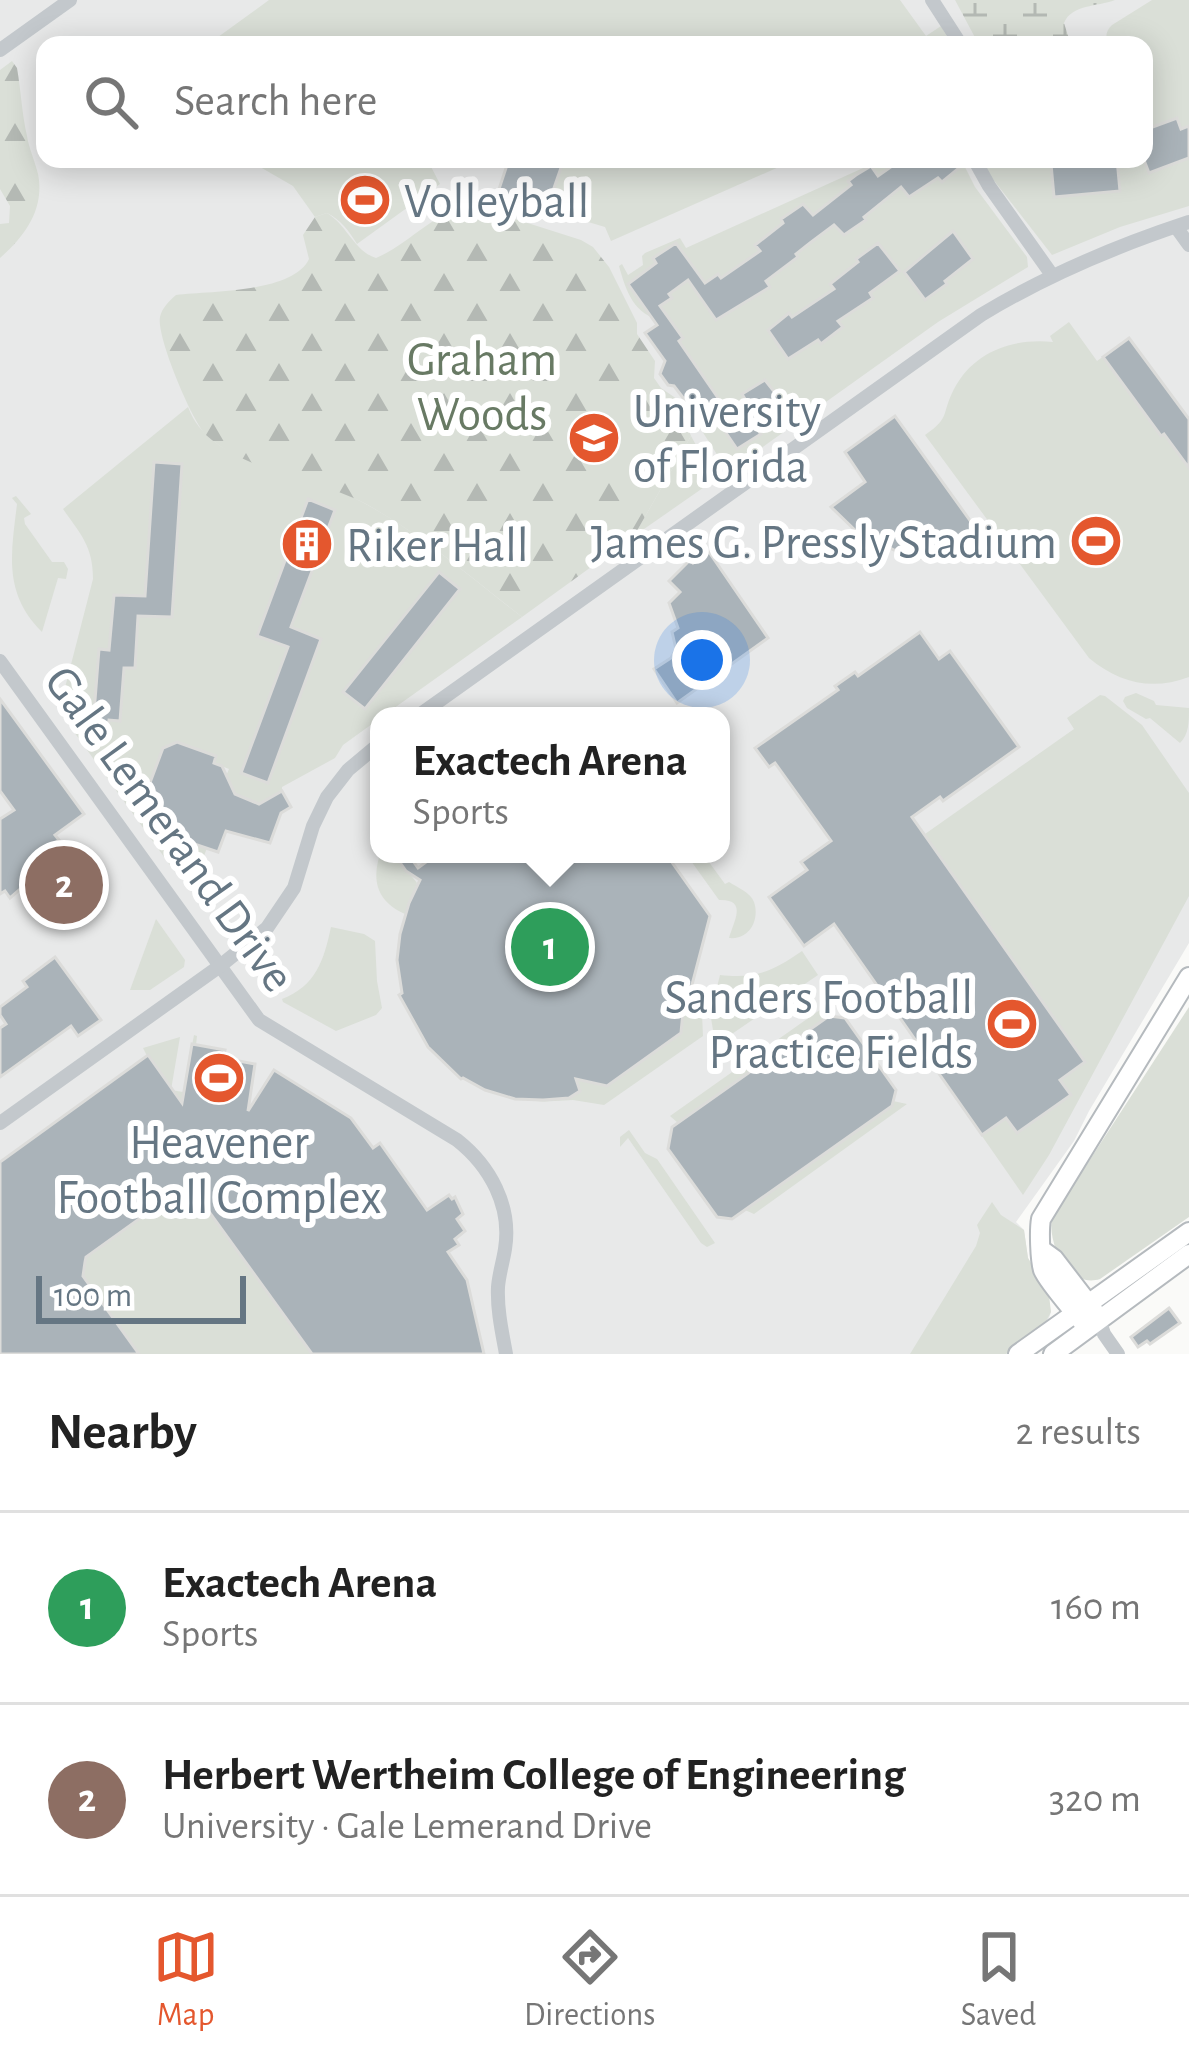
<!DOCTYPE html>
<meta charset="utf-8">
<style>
:root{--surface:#fff;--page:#f2f2f2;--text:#222;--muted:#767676;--line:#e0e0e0;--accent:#e4572e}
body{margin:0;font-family:"Alegreya Sans",sans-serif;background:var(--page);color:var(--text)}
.scale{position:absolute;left:36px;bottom:30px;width:210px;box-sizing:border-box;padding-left:12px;border:6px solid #657683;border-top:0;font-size:33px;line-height:42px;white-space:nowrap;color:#657683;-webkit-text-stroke:9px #fff;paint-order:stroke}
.you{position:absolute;left:702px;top:660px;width:42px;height:42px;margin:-30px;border:9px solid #fff;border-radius:50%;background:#1a73e8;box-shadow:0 0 0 18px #1a73e833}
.badge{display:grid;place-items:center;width:78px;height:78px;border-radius:50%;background:var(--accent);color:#fff;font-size:39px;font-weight:700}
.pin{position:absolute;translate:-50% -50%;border:6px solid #fff;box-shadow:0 3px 12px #0006}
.popup{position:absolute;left:370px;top:707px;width:360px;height:156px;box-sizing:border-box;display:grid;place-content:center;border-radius:24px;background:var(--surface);filter:drop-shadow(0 3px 9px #0005);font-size:39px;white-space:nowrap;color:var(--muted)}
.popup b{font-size:45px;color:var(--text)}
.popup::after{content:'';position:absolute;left:50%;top:100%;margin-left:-24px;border:24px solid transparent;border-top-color:var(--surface)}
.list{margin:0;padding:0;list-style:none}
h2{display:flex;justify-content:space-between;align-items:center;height:156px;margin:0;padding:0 48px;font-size:51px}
h2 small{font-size:39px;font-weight:400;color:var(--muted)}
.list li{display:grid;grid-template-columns:78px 1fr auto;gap:36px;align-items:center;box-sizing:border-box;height:192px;padding:0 48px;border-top:3px solid var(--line)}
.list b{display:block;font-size:45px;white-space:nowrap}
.list p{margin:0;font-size:39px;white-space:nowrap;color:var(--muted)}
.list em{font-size:39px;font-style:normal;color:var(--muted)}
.icon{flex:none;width:66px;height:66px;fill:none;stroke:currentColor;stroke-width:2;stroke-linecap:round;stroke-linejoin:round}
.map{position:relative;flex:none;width:1189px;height:1354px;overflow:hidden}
.search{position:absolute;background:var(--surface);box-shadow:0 6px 30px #0003;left:36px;right:36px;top:36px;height:132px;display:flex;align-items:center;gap:30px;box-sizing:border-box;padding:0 42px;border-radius:24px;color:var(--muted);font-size:45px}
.sheet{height:540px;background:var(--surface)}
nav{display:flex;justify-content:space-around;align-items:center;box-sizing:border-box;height:168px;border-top:3px solid var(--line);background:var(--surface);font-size:33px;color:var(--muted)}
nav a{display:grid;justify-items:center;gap:6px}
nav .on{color:var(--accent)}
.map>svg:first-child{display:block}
.built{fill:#e8e9e9;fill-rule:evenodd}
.green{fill:#dadfd7}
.forest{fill:url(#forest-firs)}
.wetland{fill:url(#wetland-marsh)}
.building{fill:#aab3b9;stroke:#dcdcda;stroke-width:3}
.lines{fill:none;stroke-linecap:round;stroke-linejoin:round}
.major-casing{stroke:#b5babe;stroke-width:22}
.minor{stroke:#c3c8cc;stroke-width:14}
.major{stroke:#fff;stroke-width:18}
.labels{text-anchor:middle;stroke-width:12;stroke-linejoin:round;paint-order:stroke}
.poi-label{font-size:48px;fill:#657683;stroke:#fff;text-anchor:start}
.park-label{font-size:48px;fill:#687a64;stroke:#fff}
.street-label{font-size:48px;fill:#657683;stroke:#fff}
</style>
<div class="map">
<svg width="1189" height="1354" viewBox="0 0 1189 1354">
<defs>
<pattern id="forest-firs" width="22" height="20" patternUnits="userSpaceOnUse" patternTransform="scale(3)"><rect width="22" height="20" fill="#dadfd7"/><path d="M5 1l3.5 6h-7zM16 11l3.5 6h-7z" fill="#b4b9b4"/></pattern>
<pattern id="wetland-marsh" width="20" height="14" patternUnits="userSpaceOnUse" patternTransform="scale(3)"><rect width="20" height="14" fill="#dadfd7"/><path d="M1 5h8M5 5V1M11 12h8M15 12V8" fill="none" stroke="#b4b9b4"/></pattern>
</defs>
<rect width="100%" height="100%" fill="#fafaf8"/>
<path class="built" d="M0,0H1189V943L1089,1111L1074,1141L1016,1222L1024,1230L1028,1258L1046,1287L1051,1312L1048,1321L1006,1354H0ZM45,45H1144V159H45ZM379,716H721V854H379Z"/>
<g class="green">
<path d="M269,0H900L926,36L941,26L952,45H207Z"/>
<path d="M1152,0H1189V206L1120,227L1052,255L985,169L981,159H991L993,166L1024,159H1144V45H1108C1105,36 1106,31 1112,25Z"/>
<path d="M246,159H427L440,184L357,244C349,231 341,220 327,213L315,217L293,186Z"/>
<path d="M509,159H797L611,241L605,227L497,195Z"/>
<path d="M883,159H961L975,187L1027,257L1028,267L938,322L732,469L725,467L702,431L704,426L716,417L709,408L697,416L675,386L668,385L660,374L665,361L645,333L663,320C634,316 626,291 619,266L622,264L628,275L643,265L642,256L645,253L680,238L686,248Z"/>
<path d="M1069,322L1097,361L1129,338L1189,419V677C1152,691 1119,683 1089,658L925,435C951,417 941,414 954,389C974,351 1013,338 1053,342L1050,336Z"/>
<path d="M188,407C208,461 282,468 329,487C401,515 462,571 522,617L383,716H379V719L343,745L335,758L282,787V791L259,804L235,794L226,776L229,769L214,763L215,756L177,742L164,748L146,796L154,799C145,820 154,835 175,843L172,852L192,858L201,834L207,848L200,866L172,868L59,711L93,579C93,546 81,535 63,509Z"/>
<path d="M691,436L702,456L710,483L634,536Z"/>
<path d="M16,496L31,514L24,518L25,524L52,562H64L68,569L66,579L58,578L42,632C3,593 11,554 17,504L12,498Z"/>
<path d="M1136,693L1154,701L1156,705L1189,708C1189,722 1189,734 1180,743L1150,718L1146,719L1127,708L1123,701L1125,697Z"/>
<path d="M1100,695L1105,696L1142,725L1189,793V896L1049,1155L1023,1195L826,912L928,840L925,834L1074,729L1067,718Z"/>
<path d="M380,854H394L417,883L405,914C378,902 371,882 380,854Z"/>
<path d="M686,854H703L725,884L729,882C737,887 751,893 754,902C760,919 750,940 729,938C734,921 748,899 719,900Z"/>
<path d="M156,919L185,960L184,967L150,990H130Z"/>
<path d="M331,927L364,934L375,941L377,981L382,1008L376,1015L336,1031L283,1002L282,999C316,986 324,960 331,927Z"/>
<path d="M802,951L818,975L726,1038H719L713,1030L711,1018L716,1015L717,1003L714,999L720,975C757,979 773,971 802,951Z"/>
<path d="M684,1001L694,1008L695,1013L702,1014L703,1036L604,1105L573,1100L536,1102L568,1098L579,1091L576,1079L608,1086L680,1033Z"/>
<path d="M831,1002L829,1016L678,1123L670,1116Z"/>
<path d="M1189,1007V1217L1100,1279C1069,1289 1047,1244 1052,1218Z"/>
<path d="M194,1035L197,1036L196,1045L225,1050L224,1058L255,1064L249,1108L274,1070L351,1118L373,1147L380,1143L429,1212L449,1195L452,1198L455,1197L463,1214L457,1219L465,1231L455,1238L459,1245L448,1253L467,1280L484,1354H0V1162L147,1056L143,1048L180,1037L171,1090L183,1092Z"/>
<path d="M893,1101L907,1104L754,1214L745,1210L892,1106Z"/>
<path d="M629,1130L645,1153L657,1159L715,1243L707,1247L701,1243L628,1138L620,1147V1137Z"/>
<path d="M992,1202L1001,1215L1024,1230L1028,1258L1049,1295L1051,1312L1043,1327L1006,1354H910L976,1246L980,1233L977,1225Z"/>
</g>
<g class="forest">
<path d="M12,61L17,68C21,91 22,114 27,136C29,149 35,161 38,174C45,209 25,236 0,258V224L9,223L10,206L0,189V70Z"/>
<path d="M477,207L581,240L593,247L609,267L637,323V334L655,361L654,378L661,388L677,399L691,436L634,536L522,617C472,578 422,535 366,504C316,477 249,474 206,435C192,421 156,336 160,317C162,308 169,301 176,295C210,291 293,293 309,259L303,235L315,217L327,213C347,225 354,251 376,258C414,242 431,210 477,207Z"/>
</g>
<path class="wetland" d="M955,0H1115C1097,7 1072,4 1064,23L1071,45H979Z"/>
<g class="building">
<path d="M1177,118L1181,129L1189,126V158L1149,173L1144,160V143L1151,140L1147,129Z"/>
<path d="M509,159H553L563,162L546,211L497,195Z"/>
<path d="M902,159H963L964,164L942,182L938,178L909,197L901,187L864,217L866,220L844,235L834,225L810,243L796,254L798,257L766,281L770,287L716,320L688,280L669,294L672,298L660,306L683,338L679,341L727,411L745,399L742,394L765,380L780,399L785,408L757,429L761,434L737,449L709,408L697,416L674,386L668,385L660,374L665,361L645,333L657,325L628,284L656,263L653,258L676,243L705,283L718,274L721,278L760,251L755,245L783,223L781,219L803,204L813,215L851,185L848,181L856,175L871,166L878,176Z"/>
<path d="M1088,159H1117L1120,191L1054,197L1051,164Z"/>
<path d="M953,231L973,259L945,281L947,284L925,300L904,272Z"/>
<path d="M878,243L900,271L870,293L873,298L838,321L843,327L830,337L821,344L818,340L788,359L768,330L789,313L792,317L834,289L830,284L858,262L856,259Z"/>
<path d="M1129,338L1189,419V468L1164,434L1161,436L1103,357Z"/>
<path d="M895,416L974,526L985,523L994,553L965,559L937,560L909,557L858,533L831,507L865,482L845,452Z"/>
<path d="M154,462L182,464L172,617L138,616L135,668H124L120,721L109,720L108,727L93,726L99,649L109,650L114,595L145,596Z"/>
<path d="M308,499L335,510L291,627L321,639L268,783L241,773L288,647L257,636Z"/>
<path d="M709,552L768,638L677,703L654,669L671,658L676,649L672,632L678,628L669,603L680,592L669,581L690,560L693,563Z"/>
<path d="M439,572L460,589L365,709L343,692Z"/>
<path d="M920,632L939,659L950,651L1019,747L943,801L940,797L912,817L1085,1062L1060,1080L1071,1095L1017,1133L1006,1118L982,1135L834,924L804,946L769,897L807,870L801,862L831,841L775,763L769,767L755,748L838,690L835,686L855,672L858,676Z"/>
<path d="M0,699L84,814L55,835L59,840L31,860L40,872L10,898L5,891L0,894V819L14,810L0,791Z"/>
<path d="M177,742L216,756L214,763L222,766L235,794L259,804L282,791L291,807L281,813L270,843L226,831L218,852L197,845L192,859L171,851L174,845L161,838L152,825L150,817L153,798L145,796L163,748Z"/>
<path d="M394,854H408L418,868L437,854H666L710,916L687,1004L684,1001L681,1033L607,1086L576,1079L580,1091L569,1098L543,1100L515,1099L485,1090L463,1078L461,1079L428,1047L399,995L402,993L397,960L400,934L409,903L420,880L406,871Z"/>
<path d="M55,957L101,1020L78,1036L71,1026L0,1077V1028L6,1024L0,1015V1007L27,987L23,981Z"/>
<path d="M829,1016L845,1018L896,1090L892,1106L732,1219L717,1217L668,1149L672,1127Z"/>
<path d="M192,1044L225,1050L223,1058L255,1064L248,1111L274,1070L351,1118L373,1148L380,1143L427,1210L449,1195L452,1199L455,1197L463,1214L457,1219L465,1231L455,1239L459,1245L448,1252L467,1280L484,1354H312L197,1195L178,1191L86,1257L85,1262L83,1276L139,1354H0V1162L148,1055L182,1103Z"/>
<path d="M1169,1308L1180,1323L1150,1344L1147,1341L1138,1347L1131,1337Z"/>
</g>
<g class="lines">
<g class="major-casing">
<g id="major">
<path d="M1043,1251L1054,1259L1094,1311"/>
<path d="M1087,1328C1077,1314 1049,1284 1043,1270C1040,1260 1039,1230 1041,1219L1189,977"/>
<path d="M1018,1354L1189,1232"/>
<path d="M1053,1354L1189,1254"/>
</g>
</g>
<g class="minor">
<path d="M932,0L961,45"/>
<path d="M0,50L70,0"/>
<path d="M974,159L989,186L1052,275"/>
<path d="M1176,227L1189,245"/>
<path d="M0,661L259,1020L457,1140C490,1166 512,1206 505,1249C503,1262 499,1274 498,1287C497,1310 502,1332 506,1354"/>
<path d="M418,716L981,315C1047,275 1116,246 1189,222"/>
<path d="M0,1123L220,966L267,928L294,888L313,826L327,797L348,770L379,744"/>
<path d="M1099,1319L1104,1334L1118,1354"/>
</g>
<use href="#major" class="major"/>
</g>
<defs>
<g id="stadium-disc" transform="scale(2.7)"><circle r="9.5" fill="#e4572e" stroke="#fff"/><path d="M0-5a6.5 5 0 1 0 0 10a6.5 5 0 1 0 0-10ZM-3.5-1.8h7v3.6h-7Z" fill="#fff"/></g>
<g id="university-disc" transform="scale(2.7)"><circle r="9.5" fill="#e4572e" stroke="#fff"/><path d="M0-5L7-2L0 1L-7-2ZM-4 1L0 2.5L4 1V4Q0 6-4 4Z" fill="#fff"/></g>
<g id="building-disc" transform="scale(2.7)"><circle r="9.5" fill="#e4572e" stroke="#fff"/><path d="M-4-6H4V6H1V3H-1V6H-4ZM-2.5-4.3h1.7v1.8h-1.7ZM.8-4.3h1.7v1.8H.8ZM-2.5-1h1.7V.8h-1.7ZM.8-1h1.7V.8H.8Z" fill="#fff"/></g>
</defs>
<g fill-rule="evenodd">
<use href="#stadium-disc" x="365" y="200"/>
<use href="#university-disc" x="594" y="438"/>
<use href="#stadium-disc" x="1096" y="541"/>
<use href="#building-disc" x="307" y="544"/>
<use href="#stadium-disc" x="1012" y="1024"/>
<use href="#stadium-disc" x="219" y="1078"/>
</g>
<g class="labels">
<g class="poi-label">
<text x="404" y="217">Volleyball</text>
<text x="633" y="427">University<tspan x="633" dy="55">of Florida</tspan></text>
<text x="1057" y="558" text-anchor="end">James G. Pressly Stadium</text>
<text x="346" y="561">Riker Hall</text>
<text x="973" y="1013" text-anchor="end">Sanders Football<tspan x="973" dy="55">Practice Fields</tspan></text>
<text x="219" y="1158" text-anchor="middle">Heavener<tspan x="219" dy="55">Football Complex</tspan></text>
</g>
<g class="park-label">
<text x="482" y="375">Graham<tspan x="482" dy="55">Woods</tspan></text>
</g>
<g class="street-label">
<text transform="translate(171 828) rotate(54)" y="17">Gale Lemerand Drive</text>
</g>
</g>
</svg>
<div class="scale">100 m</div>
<div class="you"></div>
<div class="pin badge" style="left:550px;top:947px;background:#2e9e5b">1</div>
<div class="popup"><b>Exactech Arena</b>Sports</div>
<div class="pin badge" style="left:64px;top:885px;background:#8d6e63">2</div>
<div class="search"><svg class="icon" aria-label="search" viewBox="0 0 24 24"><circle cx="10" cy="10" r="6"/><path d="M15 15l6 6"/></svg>Search here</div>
</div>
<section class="sheet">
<h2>Nearby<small>2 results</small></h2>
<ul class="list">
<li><span class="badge" style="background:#2e9e5b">1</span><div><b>Exactech Arena</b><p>Sports</p></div><em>160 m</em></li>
<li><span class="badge" style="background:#8d6e63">2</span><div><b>Herbert Wertheim College of Engineering</b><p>University · Gale Lemerand Drive</p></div><em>320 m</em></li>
</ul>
</section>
<nav>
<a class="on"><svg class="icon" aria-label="map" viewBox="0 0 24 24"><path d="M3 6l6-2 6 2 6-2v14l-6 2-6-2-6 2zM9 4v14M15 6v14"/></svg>Map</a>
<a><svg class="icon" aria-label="directions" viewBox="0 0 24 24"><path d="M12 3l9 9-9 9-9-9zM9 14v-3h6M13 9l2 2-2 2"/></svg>Directions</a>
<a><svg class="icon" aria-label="saved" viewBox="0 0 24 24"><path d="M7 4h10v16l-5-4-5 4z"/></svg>Saved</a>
</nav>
